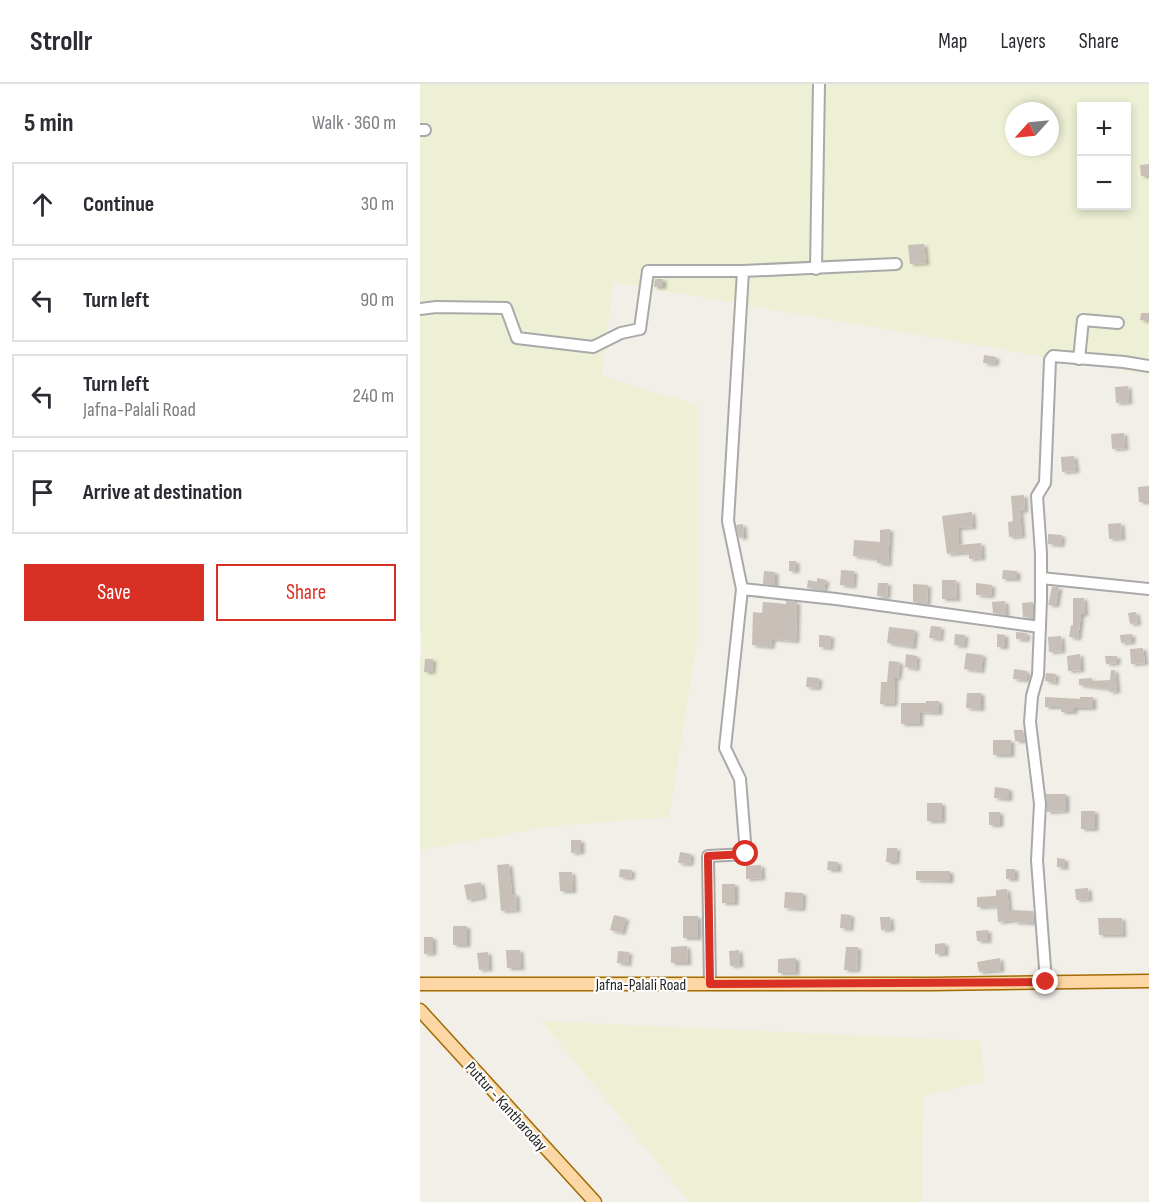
<!DOCTYPE html>
<meta charset="utf-8">
<style>
:root{--surface:#fff;--page:#f2f2f3;--text:#2b2b33;--muted:#7c7c81;--line:#e1e1e2;--accent:#d93025}
body{margin:0;font-family:"Sofia Sans Condensed",sans-serif;background:var(--page);color:var(--text)}
.controls{position:absolute;right:18px;top:18px;display:grid;overflow:hidden;border-radius:0px;box-shadow:0 3px 9px #0003}
.controls button{width:54px;height:54px;display:grid;place-items:center;padding:0;border:0;border-bottom:2px solid var(--line);background:var(--surface);color:var(--text);font:30px sans-serif}
.compass{position:absolute;left:585px;top:18px;width:54px;height:54px;border-radius:50%;background:var(--surface);box-shadow:0 3px 9px #0003;rotate:243deg}
.stop{position:absolute;width:18px;height:18px;margin:-14px;border:4px solid #d93025;border-radius:50%;background:#fff}
.stop.end{background:#d93025;border-color:#fff;box-shadow:0 2px 6px #0008}
.list{margin:0;padding:0;list-style:none}
h2{display:flex;justify-content:space-between;align-items:center;height:78px;margin:0;padding:0 24px;font-size:26px}
h2 small{font-size:20px;font-weight:400;color:var(--muted)}
.list li{display:grid;grid-template-columns:39px 1fr auto;gap:18px;align-items:center;box-sizing:border-box;height:84px;margin:0 12px 12px;padding:0 12px;border:2px solid var(--line);border-radius:0px}
.list b{display:block;font-size:22px;white-space:nowrap}
.list p{margin:0;font-size:20px;white-space:nowrap;color:var(--muted)}
.list em{font-size:20px;font-style:normal;color:var(--muted)}
.actions{display:flex;gap:12px;padding:18px 24px}
.actions a{flex:1;padding:14px 0;border:2px solid var(--accent);border-radius:0px;text-align:center;font-size:21px;color:var(--accent)}
.actions .main{background:var(--accent);color:#fff}
.icon{flex:none;width:33px;height:33px;fill:none;stroke:currentColor;stroke-width:2;stroke-linecap:round;stroke-linejoin:round}
.map{position:relative;flex:none;width:729px;height:1118px;overflow:hidden}
header{display:flex;align-items:center;gap:36px;box-sizing:border-box;height:84px;padding:0 30px;background:var(--surface);border-bottom:2px solid var(--line)}
header strong{font-size:28px}
nav{display:flex;gap:33px;margin-inline-start:auto;font-size:21px}
main{display:flex}
aside{flex:1;background:var(--surface)}
.map>svg:first-child{display:block}
.farmland{fill:#eef0d5;fill-rule:evenodd}
.building{fill:#c7bfb8;filter:url(#shadow)}
.lines{fill:none;stroke-linecap:round;stroke-linejoin:round}
.minor-casing{stroke:#a9a9a9;stroke-width:14}
.major-casing{stroke:#a06b00;stroke-width:15}
.minor{stroke:#fff;stroke-width:10}
.major{stroke:#fcd6a4;stroke-width:12}
.route{stroke:#d93025;stroke-width:8}
.labels{text-anchor:middle;stroke-width:4.5;stroke-linejoin:round;paint-order:stroke}
.street-label{font-size:16px;fill:#222;stroke:#fff}
</style>
<header>
<strong>Strollr</strong>
<nav><a>Map</a><a>Layers</a><a>Share</a></nav>
</header>
<main>
<aside>
<h2>5 min<small>Walk · 360 m</small></h2>
<ul class="list">
<li><svg class="icon" aria-label="ahead" viewBox="0 0 24 24"><path d="M12 20V5M6 11l6-6 6 6"/></svg><div><b>Continue</b></div><em>30 m</em></li>
<li><svg class="icon" aria-label="left" viewBox="0 0 24 24"><path d="M17 20v-9H6M10 6l-5 5 5 5"/></svg><div><b>Turn left</b></div><em>90 m</em></li>
<li><svg class="icon" aria-label="left" viewBox="0 0 24 24"><path d="M17 20v-9H6M10 6l-5 5 5 5"/></svg><div><b>Turn left</b><p>Jafna-Palali Road</p></div><em>240 m</em></li>
<li><svg class="icon" aria-label="arrive" viewBox="0 0 24 24"><path d="M6 21V4h12l-3 4 3 4H6"/></svg><div><b>Arrive at destination</b></div></li>
</ul>
<div class="actions"><a class="main">Save</a><a>Share</a></div>
</aside>
<div class="map">
<svg width="729" height="1118" viewBox="0 0 729 1118">
<defs>
<filter id="shadow"><feDropShadow dx="3.5" dy="2" stdDeviation="1.5" flood-color="#0004"/></filter>
</defs>
<rect width="100%" height="100%" fill="#f2efe9"/>
<g class="farmland">
<path d="M0,0H729V291L193,198L182,292L277,321V557L249,733L133,742L0,766V575L3,574L0,533ZM662,22H706V122H662ZM594,27H630V63H594Z"/>
<path d="M122,937L561,957L564,998L503,1011L502,1118H269Z"/>
</g>
<g class="building">
<path d="M729,80V92H721L720,81Z"/>
<path d="M504,160L506,179L490,180L488,161Z"/>
<path d="M235,195H243V203H234Z"/>
<path d="M721,229H729V237L720,236Z"/>
<path d="M564,271L576,273L575,280L563,279Z"/>
<path d="M708,302L709,318L696,319L695,303Z"/>
<path d="M704,349L705,364L692,365L691,350Z"/>
<path d="M654,372L656,387L642,388L641,373Z"/>
<path d="M729,402V418H719L718,403Z"/>
<path d="M604,411L605,426L600,427L602,452L589,453L588,438L593,437L591,412Z"/>
<path d="M552,428L553,443L538,444L539,461L561,459L562,474L549,475V468L527,470L522,432Z"/>
<path d="M701,439L702,454L689,455L688,440Z"/>
<path d="M323,440L324,453L319,454L316,441Z"/>
<path d="M470,445L468,480L457,479V475L433,472L434,456L460,458V446Z"/>
<path d="M628,450L642,451L641,461L628,460Z"/>
<rect x="369" y="477" width="7" height="10"/>
<path d="M421,486L434,487L433,502L420,501Z"/>
<path d="M583,486L597,487V495H582Z"/>
<path d="M344,487L355,488V501L343,500Z"/>
<path d="M397,494L406,496L404,506L387,504L388,496L397,498Z"/>
<path d="M522,496H536L537,515H522Z"/>
<path d="M458,499H468L467,513L457,512Z"/>
<path d="M556,499L572,501L571,512L556,511Z"/>
<path d="M493,500L508,501L507,520L493,518Z"/>
<path d="M632,503H639L636,521H628Z"/>
<path d="M653,514H664L665,530H661L658,554L649,553L651,541H653Z"/>
<path d="M366,517L377,518L376,557L352,555L351,563L332,561L333,528L342,529L343,518L366,520Z"/>
<path d="M585,517L586,531L573,529L572,518Z"/>
<path d="M613,518V534L603,533L602,519Z"/>
<path d="M716,528L718,539L710,540L708,529Z"/>
<path d="M511,542L521,543L520,555L509,554Z"/>
<path d="M469,543L495,546L493,563L467,559Z"/>
<path d="M596,548L607,549L606,556L596,555Z"/>
<path d="M535,550L545,551L544,562L534,561Z"/>
<path d="M577,550L585,551V563H577Z"/>
<path d="M712,550V558L701,559L700,551Z"/>
<path d="M399,551L411,552L410,564L399,563Z"/>
<path d="M641,552L642,567L629,568L628,553Z"/>
<path d="M723,564L725,579L711,580L710,565Z"/>
<path d="M546,569L563,571L561,587L544,585Z"/>
<path d="M486,570L497,572L496,585L485,583Z"/>
<path d="M660,570L661,586L648,587L647,572Z"/>
<path d="M685,572H697V579L686,580Z"/>
<path d="M5,575H13L12,588H4Z"/>
<path d="M469,577L480,578L478,594L475,593L474,620H460L461,598H467Z"/>
<path d="M594,585L607,587L606,596L593,595Z"/>
<path d="M691,586H695L697,607L689,608L690,605L659,601V595L672,594V597L690,596Z"/>
<path d="M626,589L636,590L635,599L625,597Z"/>
<path d="M387,593L399,594L398,604L386,603Z"/>
<path d="M547,609H561V625L546,624Z"/>
<path d="M625,613L660,615V613H673V624H654V628H641V623H625Z"/>
<path d="M506,617H519V629L500,628V640H481V619H506Z"/>
<path d="M594,646H603L605,657H595Z"/>
<rect x="573" y="656" width="18" height="15"/>
<path d="M575,703L589,705V715L574,714Z"/>
<path d="M626,710H646V727L627,728Z"/>
<rect x="507" y="719" width="15" height="18"/>
<rect x="661" y="727" width="14" height="18"/>
<rect x="569" y="728" width="11" height="13"/>
<path d="M151,756H161V768L151,769Z"/>
<path d="M467,764H477L476,778H466Z"/>
<path d="M260,768L271,770L270,780L258,779Z"/>
<path d="M637,774L645,775V784L637,783Z"/>
<path d="M408,777L418,778V786H407Z"/>
<path d="M89,780L92,810H96L97,826L81,827L77,781Z"/>
<path d="M341,781L342,794L326,795V782Z"/>
<path d="M200,785L212,786L211,794L199,793Z"/>
<rect x="586" y="785" width="9" height="10"/>
<path d="M496,787H530V797L496,796Z"/>
<path d="M139,788H152L153,807H140Z"/>
<path d="M61,798L63,813L47,816L44,801Z"/>
<rect x="302" y="800" width="13" height="19"/>
<path d="M668,804L669,815L656,816L655,805Z"/>
<path d="M587,805L589,826L613,827L614,839L594,838V836L578,838L577,822L557,823V813L576,812V806Z"/>
<path d="M365,808L383,809L382,825L364,824Z"/>
<path d="M421,830L431,831L430,845L420,844Z"/>
<path d="M194,831L206,834L202,849L190,846Z"/>
<rect x="263" y="832" width="15" height="22"/>
<path d="M460,833H470L471,845L461,846Z"/>
<path d="M678,834H702L703,851H679Z"/>
<rect x="33" y="842" width="14" height="19"/>
<path d="M568,846V857H557L556,847Z"/>
<path d="M4,853H13V869L4,870Z"/>
<path d="M525,859V870H515V860Z"/>
<path d="M267,862L268,879H251V863Z"/>
<path d="M426,863H438L437,886H424Z"/>
<path d="M86,866H100L101,884H87Z"/>
<path d="M319,866L320,881L310,882L309,867Z"/>
<path d="M198,867L209,868L208,880L197,879Z"/>
<path d="M68,868L69,885L59,886L57,869Z"/>
<path d="M376,874V889H358V875Z"/>
<path d="M580,874L581,886L559,888L557,878Z"/>
</g>
<g class="lines">
<g class="minor-casing">
<g id="minor">
<path d="M0,46H5"/>
<path d="M396,185L399,0"/>
<path d="M0,225L16,223L86,224L97,254L173,263L201,249L220,245L228,187H323"/>
<path d="M659,275L663,236L698,239"/>
<path d="M621,494L729,505"/>
<path d="M322,505L416,515L620,543"/>
<path d="M626,898L617,776L620,720L610,638L612,612L618,591L621,516V469L617,412L625,399L630,276L633,272L704,278L729,282"/>
<path d="M290,900L288,772L326,770L320,695L305,664L322,505L308,437L323,187L476,180"/>
</g>
</g>
<g class="major-casing">
<g id="major">
<path d="M0,900H512L729,897"/>
<path d="M0,926L175,1118"/>
</g>
</g>
<use href="#minor" class="minor"/>
<use href="#major" class="major"/>
</g>
<g class="lines">
<path class="route" d="M326,770L288,772L290,900L626,898"/>
</g>
<g class="labels">
<g class="street-label">
<text x="221" y="906">Jafna-Palali Road</text>
<text transform="translate(87 1022) rotate(48)" y="6">Puttur - Kantharoday</text>
</g>
</g>
</svg>
<div class="controls">
<button>+</button>
<button>−</button>
</div>
<svg class="compass" viewBox="-18 -18 36 36"><path d="M0-13l5 13h-10z" fill="#e53935"/><path d="M0 13l5-13h-10z" fill="#7c7c81"/></svg>
<div class="stop" style="left:326px;top:770px"></div>
<div class="stop end" style="left:626px;top:898px"></div>
</div>
</main>
